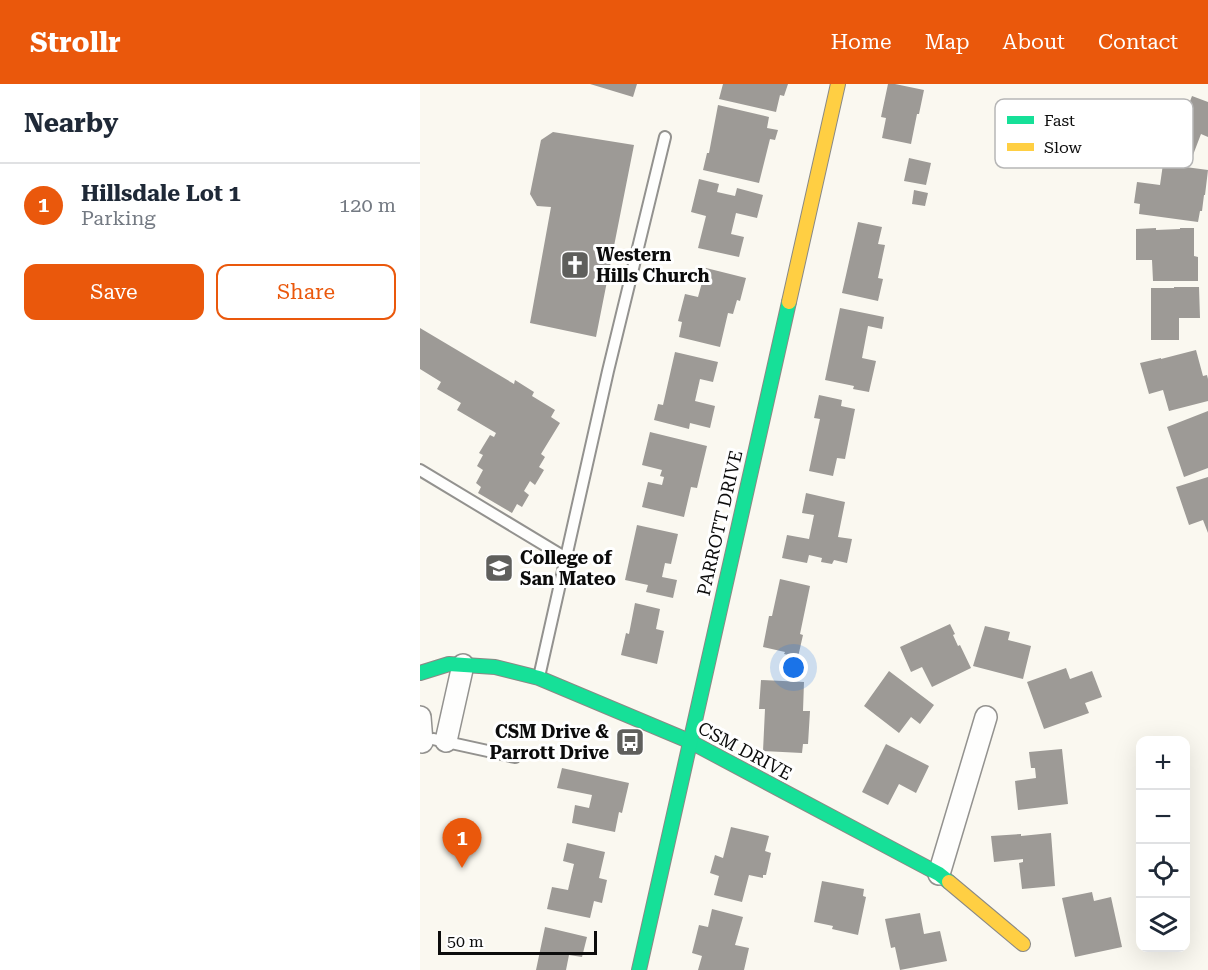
<!DOCTYPE html>
<meta charset="utf-8">
<style>
:root{--surface:#fff;--page:#f6f6f7;--text:#1f2937;--muted:#747a83;--line:#e0e1e3;--accent:#ea580c}
body{margin:0;font-family:"Roboto Serif",serif;background:var(--page);color:var(--text)}
.controls{position:absolute;right:18px;bottom:18px;display:grid;overflow:hidden;border-radius:12px;box-shadow:0 6px 24px #0002}
.controls button{width:54px;height:54px;display:grid;place-items:center;padding:0;border:0;border-bottom:2px solid var(--line);background:var(--surface);color:var(--text);font:30px sans-serif}
.scale{position:absolute;left:18px;bottom:15px;width:159px;box-sizing:border-box;padding-left:6px;border:3px solid #0c0c0c;border-top:0;font-size:16px;line-height:21px;white-space:nowrap;color:#0c0c0c;-webkit-text-stroke:4px #fff;paint-order:stroke}
.you{position:absolute;left:374px;top:584px;width:21px;height:21px;margin:-15px;border:4px solid #fff;border-radius:50%;background:#1a73e8;box-shadow:0 0 0 9px #1a73e833}
.badge{display:grid;place-items:center;width:39px;height:39px;border-radius:50%;background:var(--accent);color:#fff;font-size:20px;font-weight:700}
.pin{position:absolute;translate:-50% -50px;filter:drop-shadow(0 2px 3px #0008)}
.pin::after{content:'';position:absolute;top:32px;width:21px;height:18px;background:inherit;clip-path:polygon(0 0,100% 0,50% 100%)}
.list{margin:0;padding:0;list-style:none}
h2{display:flex;justify-content:space-between;align-items:center;height:78px;margin:0;padding:0 24px;font-size:26px}
h2 small{font-size:20px;font-weight:400;color:var(--muted)}
.list li{display:grid;grid-template-columns:39px 1fr auto;gap:18px;align-items:center;box-sizing:border-box;height:84px;padding:0 24px;border-top:2px solid var(--line)}
.list b{display:block;font-size:22px;white-space:nowrap}
.list p{margin:0;font-size:20px;white-space:nowrap;color:var(--muted)}
.list em{font-size:20px;font-style:normal;color:var(--muted)}
.actions{display:flex;gap:12px;padding:18px 24px}
.actions a{flex:1;padding:14px 0;border:2px solid var(--accent);border-radius:12px;text-align:center;font-size:21px;color:var(--accent)}
.actions .main{background:var(--accent);color:#fff}
.icon{flex:none;width:33px;height:33px;fill:none;stroke:currentColor;stroke-width:2;stroke-linecap:round;stroke-linejoin:round}
.map{position:relative;flex:none;width:788px;height:886px;overflow:hidden}
header{display:flex;align-items:center;gap:36px;box-sizing:border-box;height:84px;padding:0 30px;background:var(--accent);color:#fff}
header strong{font-size:28px}
nav{display:flex;gap:33px;margin-inline-start:auto;font-size:21px}
main{display:flex}
aside{flex:1;background:var(--surface)}
.map>svg:first-child{display:block}
.building{fill:#9d9a96}
.lines{fill:none;stroke-linecap:round;stroke-linejoin:round}
.lane-casing{stroke:#93928f;stroke-width:14}
.street-casing{stroke:#93928f;stroke-width:24}
.fast-casing{stroke:#8a8985;stroke-width:16}
.slow-casing{stroke:#8a8985;stroke-width:16}
.lane{stroke:#fefefd;stroke-width:10}
.street{stroke:#fefefd;stroke-width:21}
.fast{stroke:#16e098;stroke-width:14}
.slow{stroke:#ffcf43;stroke-width:14}
.labels{text-anchor:middle;stroke-width:6;stroke-linejoin:round;paint-order:stroke}
.poi-label{font-size:18px;font-weight:bold;fill:#0c0c0c;stroke:#fff;text-anchor:start}
.street-label{font-size:18px;fill:#0c0c0c;stroke:#fff}
.key{fill:#fff;stroke:#b6b6b6;stroke-width:1.5}
.key-label{font-size:16px;fill:#0c0c0c}
</style>
<header>
<strong>Strollr</strong>
<nav><a>Home</a><a>Map</a><a>About</a><a>Contact</a></nav>
</header>
<main>
<aside>
<h2>Nearby<small></small></h2>
<ul class="list">
<li><span class="badge">1</span><div><b>Hillsdale Lot 1</b><p>Parking</p></div><em>120 m</em></li>
</ul>
<div class="actions"><a class="main">Save</a><a>Share</a></div>
</aside>
<div class="map">
<svg width="788" height="886" viewBox="0 0 788 886">
<rect width="100%" height="100%" fill="#faf8f0"/>
<g class="building">
<path d="M170,0H217L213,13Z"/>
<path d="M303,0H368L364,12L360,11L356,28L299,15Z"/>
<path d="M468,0H475L504,6L499,30H497L491,60L462,54L466,34L461,33Z"/>
<path d="M772,12L788,18V53L781,50L773,71L742,59L755,21L767,25Z"/>
<path d="M298,21L349,33L347,44L358,46L355,56L350,55L339,99L283,86L287,69H289Z"/>
<path d="M133,48L214,61L176,253L110,239L131,123L117,122L110,110L121,56Z"/>
<path d="M489,74L511,79L506,101L484,97Z"/>
<path d="M743,80L788,86L785,111H784L782,127H780L778,138L719,130L720,120L714,119L717,98L740,101Z"/>
<path d="M279,95L299,100L297,108L315,112L317,104L343,111L337,134L316,129L311,150L324,153L319,173L278,164L286,132L271,128Z"/>
<path d="M494,106L508,109L505,122L492,120Z"/>
<path d="M438,138L462,143L458,160L465,161L458,194L463,195L458,217L422,209Z"/>
<path d="M736,144V146L760,145V144H774V172L778,173V197H733L732,176H716V145Z"/>
<path d="M286,184L326,194L320,217L317,216L313,230L308,229L300,263L259,253L262,238L258,237L265,210L278,213Z"/>
<path d="M754,203H779L780,234H759V256H731V204H754Z"/>
<path d="M420,224L464,233L462,245L448,242L442,274L456,277L449,308L433,305L434,302L405,296Z"/>
<path d="M0,244L94,300L95,296L114,308L112,312L135,326L131,333L140,339L121,370L125,373L119,383L124,386L115,401L110,397L104,407L109,411L102,423L97,420L92,429L58,409L61,403L56,399L63,386L57,382L63,371L59,369L70,351L74,353L76,349L37,326L41,319L17,305L21,298L0,285Z"/>
<path d="M776,266L783,292L787,291L788,295V317L749,327L743,306L729,310L720,279L741,274V275Z"/>
<path d="M255,268L298,278L293,298L280,295L275,317L295,322L290,344L270,339L269,345L234,336L238,320L243,321Z"/>
<path d="M399,311L422,316L421,322L435,325L425,375L417,374L413,392L389,387L400,335L394,334Z"/>
<path d="M788,327V384L764,393L747,343Z"/>
<path d="M230,348L287,362L277,404L271,403L264,433L222,423L228,398L242,401L244,393L240,392L242,386L222,381Z"/>
<path d="M788,393V449L783,436L769,441L756,403Z"/>
<path d="M386,409L425,418L418,453L432,455L427,479L414,476L412,480L401,478L402,474L389,471L387,479L362,474L367,451L389,455L394,431L382,429Z"/>
<path d="M217,441L258,450L251,480L245,479L242,493L257,496L253,514L226,508L228,501L205,496Z"/>
<path d="M360,495L390,502L380,550L383,551L378,573L364,570L365,568L343,563L349,532H352Z"/>
<path d="M215,519L240,525L236,545L244,547L237,580L201,571L206,549L209,550Z"/>
<path d="M530,540L535,550L533,551L538,562L540,561L551,584L512,603L502,583L491,588L480,563Z"/>
<path d="M565,542L590,548L588,556L611,562L603,595L553,582Z"/>
<path d="M646,584L650,595L672,587L682,613L665,619L669,629L624,645L607,598Z"/>
<path d="M469,587L514,621L500,640L491,633L479,649L444,622Z"/>
<path d="M341,596L384,598L383,627H390L388,660H383L382,669L343,667L345,625H339Z"/>
<path d="M466,660L509,682L496,709L479,700L468,721L442,708Z"/>
<path d="M642,665L648,720L598,726L595,697L616,694L615,684H611L609,668Z"/>
<path d="M142,684L209,699L202,729L199,728L195,748L152,739L155,721L169,724L172,711L137,704Z"/>
<path d="M311,743L349,752L345,767L351,769L346,791H343V794L329,791L322,818L294,811L299,792L290,789L295,771L303,774Z"/>
<path d="M631,749L635,802L602,805L599,779L603,778V775L574,778L571,752L601,750V752Z"/>
<path d="M147,759L185,768L179,794L187,796L182,819L174,817L170,834L127,825L132,803L148,806L154,780L143,777Z"/>
<path d="M402,797L444,805L443,812L446,813L438,851L412,845L413,842L394,838Z"/>
<path d="M672,808L674,817L691,813L702,863L655,873L642,814Z"/>
<path d="M292,825L323,833L315,861L329,864L324,886H278L282,872L272,869L279,841L288,843Z"/>
<path d="M500,829L504,850L520,847L527,877L480,886L475,863L471,864L465,835Z"/>
<path d="M125,843L167,853L162,873L149,871L146,886H116Z"/>
</g>
<g class="lines">
<g class="lane-casing">
<g id="lane">
<path d="M0,386L146,474"/>
<path d="M119,593L188,287L245,53"/>
<path d="M0,658L13,655L95,673"/>
</g>
</g>
<g class="street-casing">
<g id="street">
<path d="M0,633L2,658"/>
<path d="M26,657L43,581"/>
<path d="M519,790L566,633"/>
</g>
</g>
<g class="fast-casing">
<g id="fast">
<path d="M0,589L29,580L75,583L119,594L269,657L519,790L529,798"/>
<path d="M219,886L369,218"/>
</g>
</g>
<g class="slow-casing">
<g id="slow">
<path d="M369,218L418,0"/>
<path d="M529,798L603,860"/>
</g>
</g>
<use href="#lane" class="lane"/>
<use href="#street" class="street"/>
<use href="#fast" class="fast"/>
<use href="#slow" class="slow"/>
</g>
<defs>
<g id="church-square" transform="scale(1.5)"><rect x="-9" y="-9" width="18" height="18" rx="4" fill="#5f5f5c" stroke="#fff"/><path d="M-1.2-6h2.4v3.5h3.3v2.4h-3.3V6h-2.4V-.1h-3.3v-2.4h3.3Z" fill="#fff"/></g>
<g id="university-square" transform="scale(1.5)"><rect x="-9" y="-9" width="18" height="18" rx="4" fill="#5f5f5c" stroke="#fff"/><path d="M0-5L7-2L0 1L-7-2ZM-4 1L0 2.5L4 1V4Q0 6-4 4Z" fill="#fff"/></g>
<g id="bus-square" transform="scale(1.5)"><rect x="-9" y="-9" width="18" height="18" rx="4" fill="#5f5f5c" stroke="#fff"/><path d="M-5-6H5V4H4V6H2V4H-2V6H-4V4H-5ZM-3.5-4V0h7V-4ZM-3.5 1.2v1.5H-2V1.2ZM2 1.2v1.5H3.5V1.2Z" fill="#fff"/></g>
</defs>
<g fill-rule="evenodd">
<use href="#church-square" x="155" y="181"/>
<use href="#university-square" x="79" y="484"/>
<use href="#bus-square" x="210" y="658"/>
</g>
<g class="labels">
<g class="poi-label">
<text x="176" y="177">Western<tspan x="176" dy="21">Hills Church</tspan></text>
<text x="100" y="480">College of<tspan x="100" dy="21">San Mateo</tspan></text>
<text x="189" y="654" text-anchor="end">CSM Drive &amp;<tspan x="189" dy="21">Parrott Drive</tspan></text>
</g>
<g class="street-label">
<text transform="translate(300 439) rotate(-77)" y="6">PARROTT DRIVE</text>
<text transform="translate(325 667) rotate(28)" y="6">CSM DRIVE</text>
</g>
</g>
<rect x="575" y="15" width="198" height="69" rx="9" class="key"/>
<rect x="587" y="32" width="27" height="8" fill="#16e098"/>
<rect x="587" y="59" width="27" height="8" fill="#ffcf43"/>
<g class="key-label">
<text x="624" y="42">Fast</text>
<text x="624" y="69">Slow</text>
</g>
</svg>
<div class="controls">
<button>+</button>
<button>−</button>
<button><svg class="icon" aria-label="locate" viewBox="0 0 24 24"><circle cx="12" cy="12" r="6"/><path d="M12 2v4M12 18v4M2 12h4M18 12h4"/></svg></button>
<button><svg class="icon" aria-label="layers" viewBox="0 0 24 24"><path d="M12 4l9 5-9 5-9-5zM3 14l9 5 9-5"/></svg></button>
</div>
<div class="scale">50 m</div>
<div class="you"></div>
<div class="pin badge" style="left:42px;top:784px">1</div>
</div>
</main>
